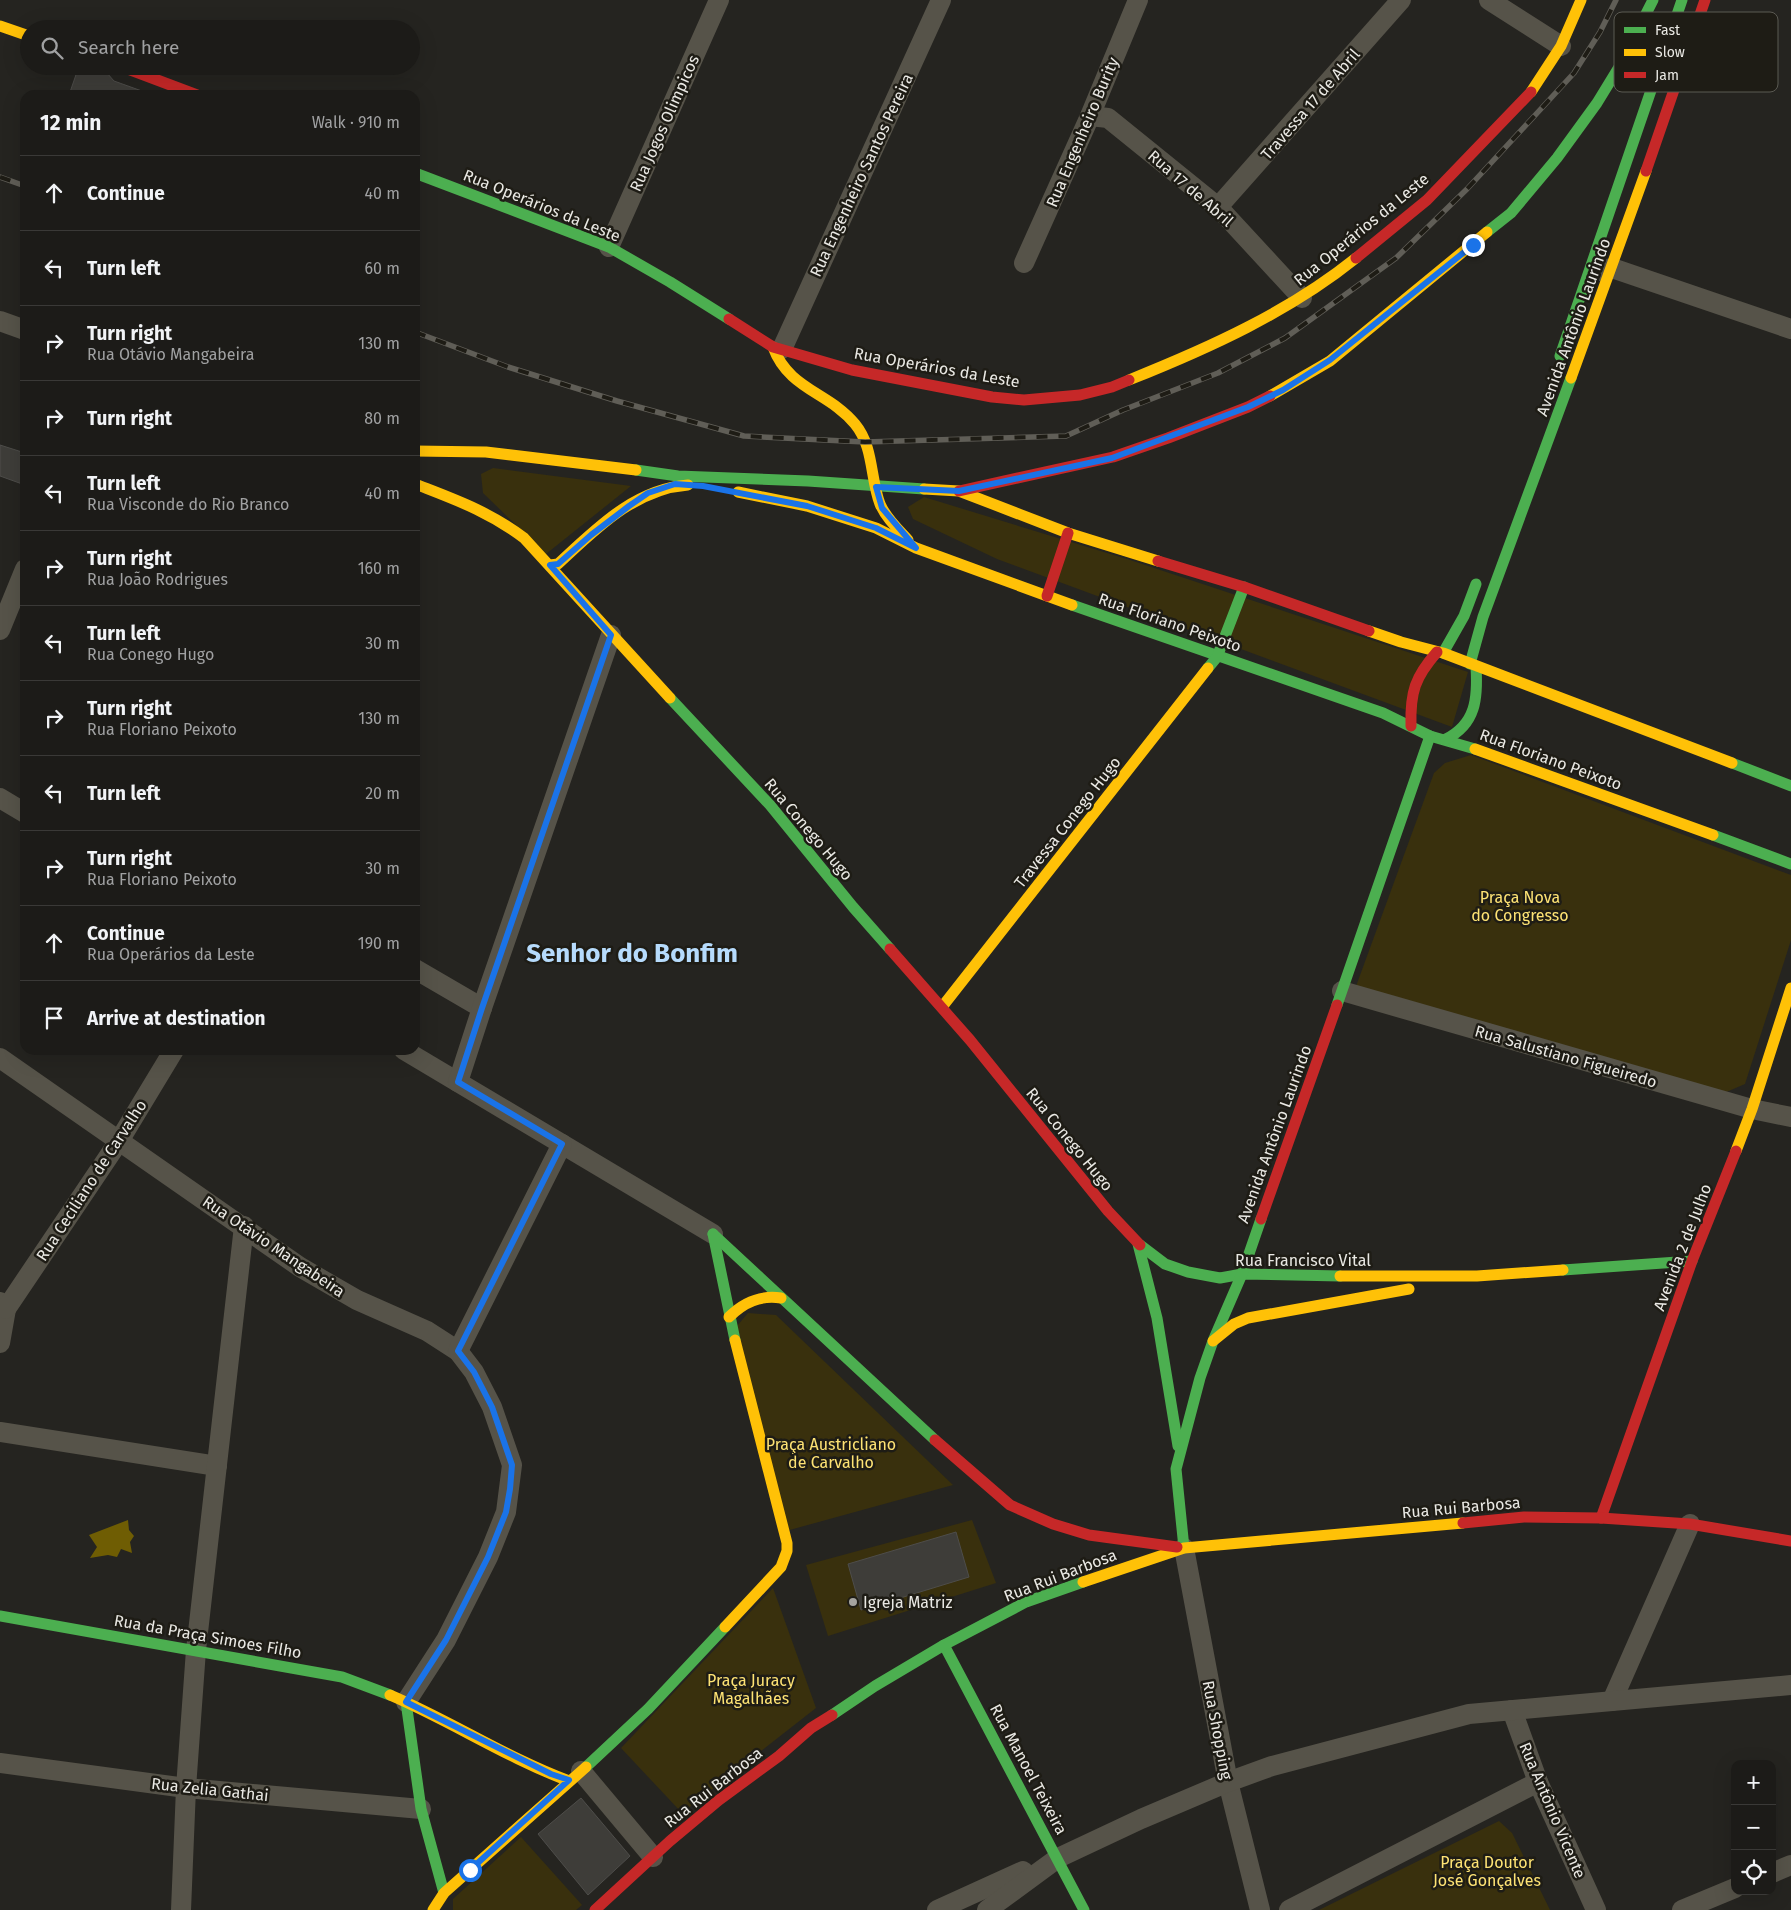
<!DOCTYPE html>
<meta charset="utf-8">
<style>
:root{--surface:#1c1b18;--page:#252421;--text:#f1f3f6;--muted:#a0a1a2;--line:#3a3937}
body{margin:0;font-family:"Fira Sans",sans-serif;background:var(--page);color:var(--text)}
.controls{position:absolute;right:15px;bottom:15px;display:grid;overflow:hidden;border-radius:10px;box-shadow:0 5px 20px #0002}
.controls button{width:45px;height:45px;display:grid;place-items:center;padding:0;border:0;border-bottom:1px solid var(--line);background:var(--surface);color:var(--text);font:25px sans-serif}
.stop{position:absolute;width:15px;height:15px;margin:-11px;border:4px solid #1a73e8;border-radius:50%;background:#fff}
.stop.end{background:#1a73e8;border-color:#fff;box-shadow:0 1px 5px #0008}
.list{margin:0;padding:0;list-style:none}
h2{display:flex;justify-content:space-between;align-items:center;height:65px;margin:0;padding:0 20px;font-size:21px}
h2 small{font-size:16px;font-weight:400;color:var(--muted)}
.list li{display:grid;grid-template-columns:32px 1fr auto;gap:15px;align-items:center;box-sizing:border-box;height:75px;padding:0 20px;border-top:1px solid var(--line)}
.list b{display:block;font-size:19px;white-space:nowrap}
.list p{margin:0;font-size:16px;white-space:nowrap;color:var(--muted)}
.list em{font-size:16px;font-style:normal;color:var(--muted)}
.icon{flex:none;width:28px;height:28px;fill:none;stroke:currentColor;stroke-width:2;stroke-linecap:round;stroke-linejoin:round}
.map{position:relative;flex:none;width:1791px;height:1910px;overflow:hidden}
.search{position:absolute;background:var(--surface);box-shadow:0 5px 20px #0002;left:20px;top:20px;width:400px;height:55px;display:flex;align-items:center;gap:12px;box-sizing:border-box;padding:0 18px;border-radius:28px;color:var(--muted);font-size:19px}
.panel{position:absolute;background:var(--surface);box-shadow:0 5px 20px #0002;left:20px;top:90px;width:400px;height:965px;border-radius:15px}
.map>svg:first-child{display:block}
.green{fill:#39300d}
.water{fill:#6f5d03}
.building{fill:#3e3d39;stroke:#4e4d4a}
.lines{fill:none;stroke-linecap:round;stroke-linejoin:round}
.street{stroke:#565349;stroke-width:20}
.fast{stroke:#4caf50;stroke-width:11}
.slow{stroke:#ffc107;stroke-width:11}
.jam{stroke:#c62828;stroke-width:11}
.rail-casing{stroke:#605e57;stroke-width:5.5}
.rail{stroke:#1e1c15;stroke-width:4;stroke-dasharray:11;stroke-linecap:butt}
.route{stroke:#1a73e8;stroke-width:6}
.poi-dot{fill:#a5a49f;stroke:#1e1c15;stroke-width:2}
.labels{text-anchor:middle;stroke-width:5;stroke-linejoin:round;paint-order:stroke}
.street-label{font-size:16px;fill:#eae9e4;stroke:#1e1c15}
.park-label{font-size:16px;fill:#fee374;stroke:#1e1c15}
.poi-label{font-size:16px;fill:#eae9e4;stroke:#1e1c15;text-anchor:start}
.town-label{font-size:26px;font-weight:bold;fill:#b6dbfc;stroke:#1e1c15}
.key{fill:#1e1c15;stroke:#5b5a53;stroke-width:1}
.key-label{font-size:14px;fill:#eae9e4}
</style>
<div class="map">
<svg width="1791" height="1910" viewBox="0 0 1791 1910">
<rect width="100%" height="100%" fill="#252420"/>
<g class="green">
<path d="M493,468L631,486L546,554L483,493L481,474Z"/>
<path d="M924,497L1130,560L1468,672L1452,727L997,559L913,519L908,507Z"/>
<path d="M1471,755L1791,875V940L1745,1084L1724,1093L1355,989L1434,773L1445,763Z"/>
<path d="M748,1313L776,1315L953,1485L786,1531L737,1326Z"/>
<path d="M972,1520L996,1583L828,1636L806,1565Z"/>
<path d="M773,1588L816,1708L682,1813L621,1748Z"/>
<path d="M1499,1821L1512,1833L1550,1910H1319Z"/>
<path d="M521,1837L582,1905L576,1910H453V1899Z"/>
</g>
<path class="water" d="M128,1520L129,1530L134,1536L130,1542L132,1553L121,1549L117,1557L108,1555L90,1558L97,1547L89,1535Z"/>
<g class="building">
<path d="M79,66H88L107,73L114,81L153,95H69Z"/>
<path d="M0,445L25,453V485L0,476Z"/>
<path d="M956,1532L969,1577L861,1610L848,1564Z"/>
<path d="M581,1798L630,1856L588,1895L538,1834Z"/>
</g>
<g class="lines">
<g class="street">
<path d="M1489,0L1561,46"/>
<path d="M1090,116L1108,118L1218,207L1302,298"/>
<path d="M1218,207L1401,0"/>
<path d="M609,247L719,0"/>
<path d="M1024,263L1090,116L1138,0"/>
<path d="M1598,271L1612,268L1791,329"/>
<path d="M0,321L25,330"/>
<path d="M782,349L941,0"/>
<path d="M0,630L25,569"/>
<path d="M0,798L25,813"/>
<path d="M415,969L482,1008"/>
<path d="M1342,991L1752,1109L1791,1117"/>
<path d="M404,1050L713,1234"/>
<path d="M0,1058L300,1267L357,1300L427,1331L458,1351L474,1372L492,1407L512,1465L506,1512L488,1557L446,1640L406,1702"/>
<path d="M458,1082L482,1008L611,635"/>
<path d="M0,1302L6,1309L0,1343"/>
<path d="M6,1309L119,1141L174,1050"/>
<path d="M458,1351L562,1144"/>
<path d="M0,1432L217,1466"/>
<path d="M1184,1548L1228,1782L1260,1910"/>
<path d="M1612,1701L1690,1524"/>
<path d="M1512,1710L1538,1782L1596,1910"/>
<path d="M0,1763L186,1788L421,1809"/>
<path d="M581,1771L653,1857"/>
<path d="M1772,1873L1791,1865"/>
<path d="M181,1910L186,1788L196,1650L244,1226"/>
<path d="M937,1910L1023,1871"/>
<path d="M987,1910L1058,1858L1141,1819L1228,1782L1272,1766L1469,1714L1791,1685"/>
<path d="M1289,1910L1538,1782"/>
<path d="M1682,1910L1735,1888"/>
</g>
<g class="fast">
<path d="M415,173L609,247L670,282L729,319"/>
<path d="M1487,232L1511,213L1557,158L1597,103L1619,67L1653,0"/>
<path d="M1560,356L1682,0"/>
<path d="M636,470L678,476L808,481L924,489"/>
<path d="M1072,605L1383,713L1430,736L1475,749"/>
<path d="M1443,653L1464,616L1476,584"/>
<path d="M1470,664L1483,617L1571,378"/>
<path d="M1208,668L1217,657L1244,587"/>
<path d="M670,698L770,805L853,907L890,949"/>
<path d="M1446,739C1476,724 1478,698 1476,667"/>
<path d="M1732,763L1791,786"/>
<path d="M1713,835L1791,864"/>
<path d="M1337,1005L1430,736"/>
<path d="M713,1234L935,1440"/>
<path d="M713,1234L735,1340"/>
<path d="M1138,1244L1157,1318L1178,1446"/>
<path d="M1140,1245L1165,1264L1188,1272L1220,1278L1242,1274L1340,1276"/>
<path d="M1563,1270L1692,1261"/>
<path d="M1184,1548L1176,1469L1200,1378L1213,1341L1242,1274L1261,1219"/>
<path d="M0,1616L342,1677L390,1695"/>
<path d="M944,1645L1084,1910"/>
<path d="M406,1702L421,1809L444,1893"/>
<path d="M832,1715L875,1686L944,1645L1026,1602L1083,1582"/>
<path d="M586,1767L648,1709L725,1627"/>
</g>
<g class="slow">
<path d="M0,26L29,36"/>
<path d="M1531,92L1561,46L1581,0"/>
<path d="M773,347C789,390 829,392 855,424C874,447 870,478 880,504C886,518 898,529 908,540"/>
<path d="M1571,378L1646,171"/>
<path d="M1129,380C1209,348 1289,312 1356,258"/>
<path d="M1270,396L1330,361L1487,232"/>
<path d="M415,451L486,452L636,470"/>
<path d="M415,484C456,500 488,511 524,538L670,698"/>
<path d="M924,489L959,491L1068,533L1158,561"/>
<path d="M738,492L807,506L876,528L916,548L1072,605"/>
<path d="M550,565L558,564C596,529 634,489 688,485"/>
<path d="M1369,631L1401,642L1443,653L1732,763"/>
<path d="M1475,749L1713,835"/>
<path d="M942,1007L1208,668"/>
<path d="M1736,1151L1752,1109L1791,988"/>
<path d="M1340,1276H1477L1563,1270"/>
<path d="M729,1317C744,1302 760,1295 781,1298"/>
<path d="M1213,1341L1234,1324L1248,1318L1409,1289"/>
<path d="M1083,1582L1184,1548L1463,1523"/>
<path d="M725,1627L781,1567L787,1551V1543L735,1340"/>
<path d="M390,1695C451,1721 507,1758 569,1781"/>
<path d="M433,1910L444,1893L586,1767"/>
</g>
<g class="jam">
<path d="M120,66L197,95"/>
<path d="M1646,171L1705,0"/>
<path d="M1356,258L1427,200L1531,92"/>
<path d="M729,319L773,347L852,370L992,397L1024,400L1080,395L1112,387L1129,380"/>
<path d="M959,491L1113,457L1168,438L1248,407L1270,396"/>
<path d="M1158,561L1244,587L1369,631"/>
<path d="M1047,596L1068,533"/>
<path d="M1411,726C1410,692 1415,677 1437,652"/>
<path d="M890,949L970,1040L1108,1211L1140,1245"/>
<path d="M1261,1219L1337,1005"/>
<path d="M935,1440L1010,1505L1053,1524L1089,1535L1177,1547"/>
<path d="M1601,1518L1692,1261L1736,1151"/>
<path d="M1463,1523L1524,1517L1601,1518L1690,1524L1791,1541"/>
<path d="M595,1910L670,1841L719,1800L779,1756L811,1728L832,1715"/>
</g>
<g class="rail-casing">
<g id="rail">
<path d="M0,177L25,186"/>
<path d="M415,332L508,367L617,401L744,436L865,442L1066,436L1123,410L1218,373L1285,338L1396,258L1467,189L1574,73L1600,32L1616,0"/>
</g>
</g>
<use href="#rail" class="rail"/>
</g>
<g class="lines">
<path class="route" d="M470,1870L569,1780L551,1774L406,1702L446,1640L488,1557L506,1512L510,1489L512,1465L492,1407L474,1372L458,1351L562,1144L458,1082L482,1008L611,635L550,565L558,564L591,535L629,506L648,493L675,484L703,486L807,506L876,528L916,548L882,508L876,487L959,491L1112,458L1248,407L1283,390L1330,360L1473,245"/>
</g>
<circle class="poi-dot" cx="853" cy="1602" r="5"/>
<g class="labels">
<g class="street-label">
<text transform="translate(1310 104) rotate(-49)" y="6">Travessa 17 de Abril</text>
<text transform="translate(664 123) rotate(-66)" y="6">Rua Jogos Olimpicos</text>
<text transform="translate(1082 132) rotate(-67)" y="6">Rua Engenheiro Burity</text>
<text transform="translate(861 175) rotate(-65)" y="6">Rua Engenheiro Santos Pereira</text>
<text transform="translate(1191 188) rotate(41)" y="6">Rua 17 de Abril</text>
<text transform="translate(542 205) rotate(22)" y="6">Rua Operários da Leste</text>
<text transform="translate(1361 229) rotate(-39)" y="6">Rua Operários da Leste</text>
<text transform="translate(1573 327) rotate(-70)" y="6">Avenida Antônio Laurindo</text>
<text transform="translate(937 367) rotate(10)" y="6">Rua Operários da Leste</text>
<text transform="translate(1170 622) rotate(19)" y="6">Rua Floriano Peixoto</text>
<text transform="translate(1551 759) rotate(20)" y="6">Rua Floriano Peixoto</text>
<text transform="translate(1067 822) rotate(-52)" y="6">Travessa Conego Hugo</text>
<text transform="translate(809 829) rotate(50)" y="6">Rua Conego Hugo</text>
<text transform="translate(1566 1056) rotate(16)" y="6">Rua Salustiano Figueiredo</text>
<text transform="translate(1274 1134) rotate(-70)" y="6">Avenida Antônio Laurindo</text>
<text transform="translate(1070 1139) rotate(51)" y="6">Rua Conego Hugo</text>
<text transform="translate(91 1180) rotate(-57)" y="6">Rua Ceciliano de Carvalho</text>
<text transform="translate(274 1246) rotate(34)" y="6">Rua Otávio Mangabeira</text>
<text transform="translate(1682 1247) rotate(-69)" y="6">Avenida 2 de Julho</text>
<text x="1303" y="1266">Rua Francisco Vital</text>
<text transform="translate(1461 1507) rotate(-5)" y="6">Rua Rui Barbosa</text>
<text transform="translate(1060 1575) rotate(-21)" y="6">Rua Rui Barbosa</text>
<text transform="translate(208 1636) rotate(10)" y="6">Rua da Praça Simoes Filho</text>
<text transform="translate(1218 1730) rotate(79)" y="6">Rua Shopping</text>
<text transform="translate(1029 1769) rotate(62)" y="6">Rua Manoel Teixeira</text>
<text transform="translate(713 1787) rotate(-38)" y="6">Rua Rui Barbosa</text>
<text transform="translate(210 1789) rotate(6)" y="6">Rua Zelia Gathai</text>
<text transform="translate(1553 1810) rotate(67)" y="6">Rua Antônio Vicente</text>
</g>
<g class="park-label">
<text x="1520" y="903">Praça Nova<tspan x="1520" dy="18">do Congresso</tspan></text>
<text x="831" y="1450">Praça Austricliano<tspan x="831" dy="18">de Carvalho</tspan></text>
<text x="751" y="1686">Praça Juracy<tspan x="751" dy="18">Magalhães</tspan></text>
<text x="1487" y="1868">Praça Doutor<tspan x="1487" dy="18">José Gonçalves</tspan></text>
</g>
<g class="poi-label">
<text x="863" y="1608">Igreja Matriz</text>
</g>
<g class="town-label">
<text x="632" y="962">Senhor do Bonfim</text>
</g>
</g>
<rect x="1614" y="12" width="164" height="80" rx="8" class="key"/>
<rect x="1624" y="27" width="22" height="6" fill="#4caf50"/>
<rect x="1624" y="49" width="22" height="7" fill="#ffc107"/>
<rect x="1624" y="72" width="22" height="6" fill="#c62828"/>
<g class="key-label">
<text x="1655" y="35">Fast</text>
<text x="1655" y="57">Slow</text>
<text x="1655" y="80">Jam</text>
</g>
</svg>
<div class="controls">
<button>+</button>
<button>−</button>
<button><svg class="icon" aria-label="locate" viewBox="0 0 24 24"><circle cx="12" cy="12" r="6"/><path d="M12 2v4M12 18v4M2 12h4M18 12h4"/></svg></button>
</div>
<div class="stop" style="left:470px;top:1870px"></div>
<div class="stop end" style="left:1473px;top:245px"></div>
<div class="search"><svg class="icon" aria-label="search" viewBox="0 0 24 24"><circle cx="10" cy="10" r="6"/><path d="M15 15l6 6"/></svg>Search here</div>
<section class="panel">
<h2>12 min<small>Walk · 910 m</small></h2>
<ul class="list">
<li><svg class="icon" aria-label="ahead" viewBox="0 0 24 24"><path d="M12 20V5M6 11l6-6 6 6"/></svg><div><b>Continue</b></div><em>40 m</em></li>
<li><svg class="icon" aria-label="left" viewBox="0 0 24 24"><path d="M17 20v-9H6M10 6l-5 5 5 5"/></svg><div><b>Turn left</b></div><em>60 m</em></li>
<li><svg class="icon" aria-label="right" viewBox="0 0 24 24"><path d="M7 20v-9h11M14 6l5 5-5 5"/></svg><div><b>Turn right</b><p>Rua Otávio Mangabeira</p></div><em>130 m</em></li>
<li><svg class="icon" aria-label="right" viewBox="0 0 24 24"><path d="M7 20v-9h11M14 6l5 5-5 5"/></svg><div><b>Turn right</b></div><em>80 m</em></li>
<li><svg class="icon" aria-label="left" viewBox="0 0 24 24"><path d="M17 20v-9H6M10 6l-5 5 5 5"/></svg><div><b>Turn left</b><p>Rua Visconde do Rio Branco</p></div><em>40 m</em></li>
<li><svg class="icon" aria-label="right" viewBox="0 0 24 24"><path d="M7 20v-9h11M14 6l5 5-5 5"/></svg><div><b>Turn right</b><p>Rua João Rodrigues</p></div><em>160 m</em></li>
<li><svg class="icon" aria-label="left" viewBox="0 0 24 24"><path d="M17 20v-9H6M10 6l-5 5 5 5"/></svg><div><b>Turn left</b><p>Rua Conego Hugo</p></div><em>30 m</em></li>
<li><svg class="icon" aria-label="right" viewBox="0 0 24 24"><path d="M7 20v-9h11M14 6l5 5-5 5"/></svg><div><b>Turn right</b><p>Rua Floriano Peixoto</p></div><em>130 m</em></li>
<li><svg class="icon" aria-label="left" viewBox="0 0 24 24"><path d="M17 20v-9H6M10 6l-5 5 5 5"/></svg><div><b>Turn left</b></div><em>20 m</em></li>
<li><svg class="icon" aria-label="right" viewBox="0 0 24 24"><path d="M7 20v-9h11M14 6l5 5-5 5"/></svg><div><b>Turn right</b><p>Rua Floriano Peixoto</p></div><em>30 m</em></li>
<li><svg class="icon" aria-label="ahead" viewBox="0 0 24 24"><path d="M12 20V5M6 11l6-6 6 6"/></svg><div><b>Continue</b><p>Rua Operários da Leste</p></div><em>190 m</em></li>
<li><svg class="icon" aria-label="arrive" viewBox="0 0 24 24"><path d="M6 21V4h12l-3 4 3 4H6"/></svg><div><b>Arrive at destination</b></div></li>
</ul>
</section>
</div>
